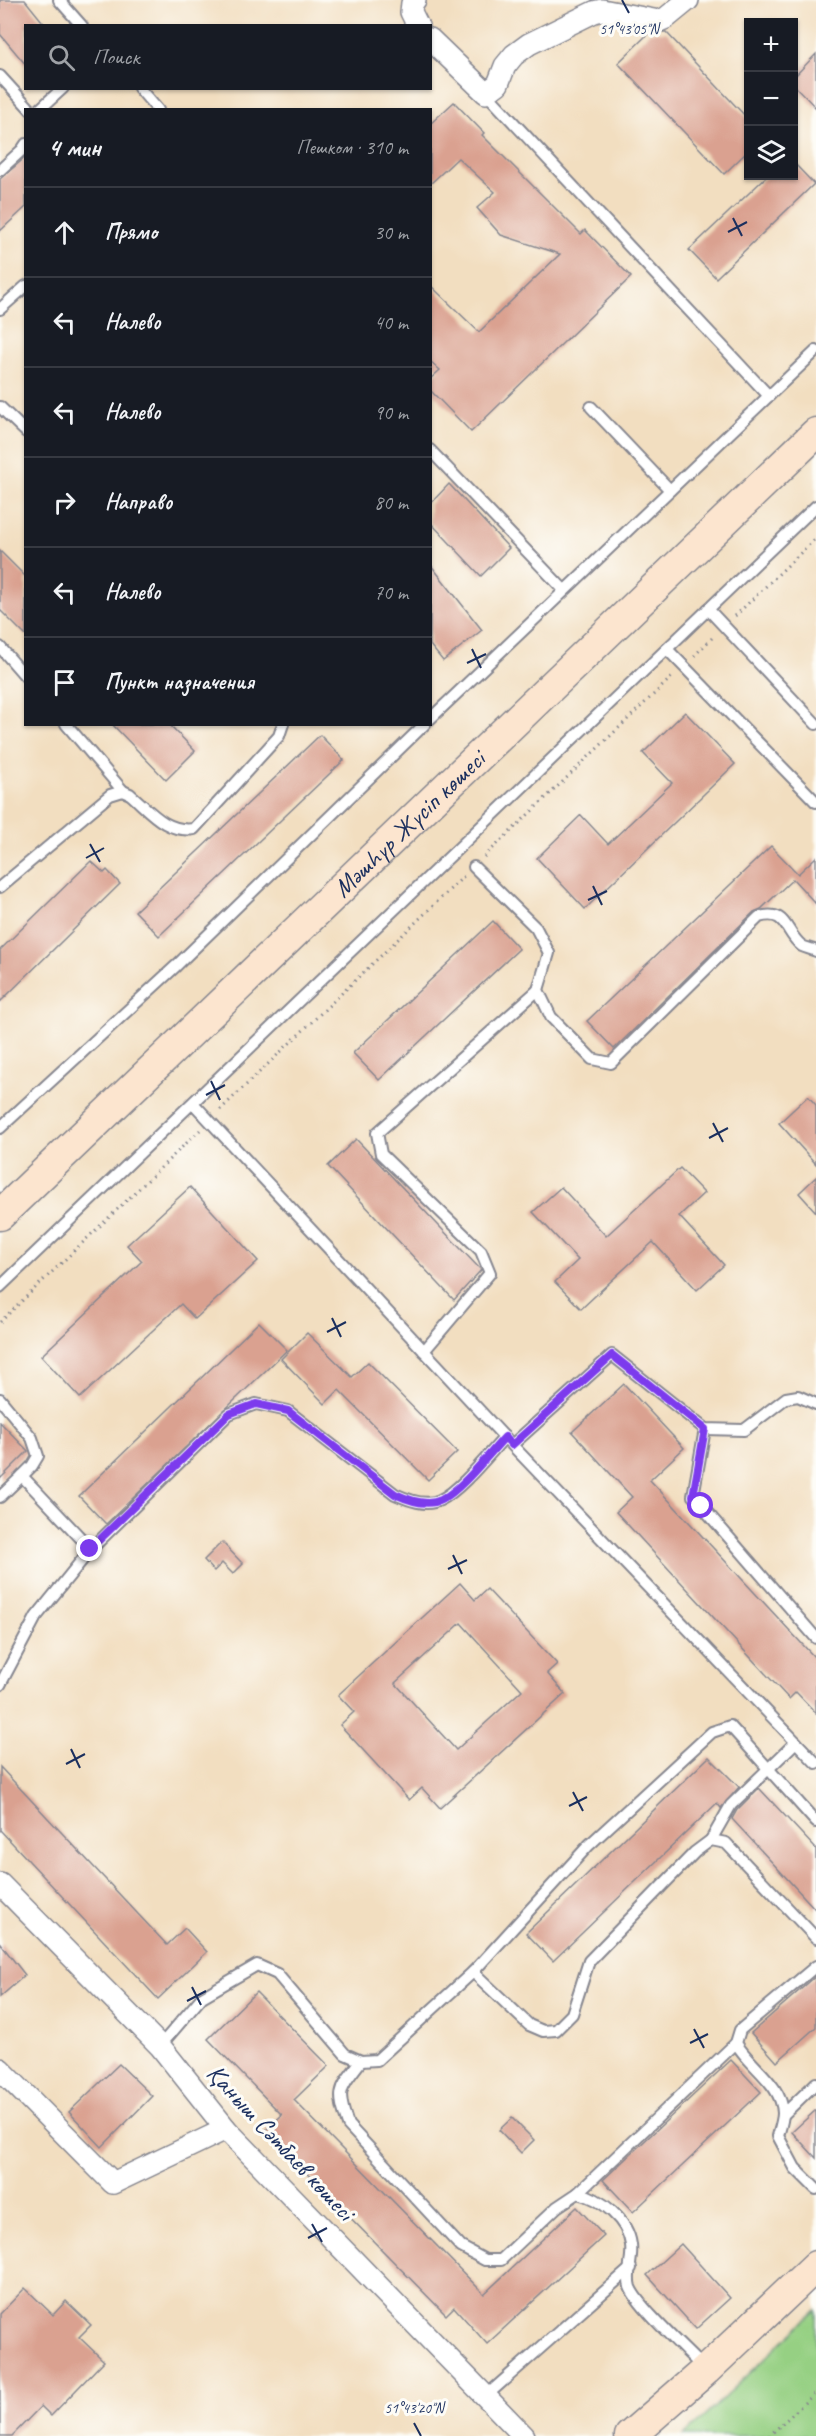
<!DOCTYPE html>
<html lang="ru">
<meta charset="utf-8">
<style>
:root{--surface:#171b24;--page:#20242c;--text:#f1f3f6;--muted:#9ea1a6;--line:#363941}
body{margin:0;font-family:Caveat,sans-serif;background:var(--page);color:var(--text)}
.controls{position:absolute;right:18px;top:18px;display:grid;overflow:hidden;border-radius:0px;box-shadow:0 2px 4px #0004}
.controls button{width:54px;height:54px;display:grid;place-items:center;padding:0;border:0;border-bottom:2px solid var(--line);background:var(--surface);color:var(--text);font:30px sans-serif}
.stop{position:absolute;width:18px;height:18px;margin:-14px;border:4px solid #7c3aed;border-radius:50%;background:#fff}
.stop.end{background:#7c3aed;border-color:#fff;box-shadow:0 2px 6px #0008}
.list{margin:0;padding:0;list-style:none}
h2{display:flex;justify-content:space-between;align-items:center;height:78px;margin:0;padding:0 24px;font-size:26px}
h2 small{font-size:20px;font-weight:400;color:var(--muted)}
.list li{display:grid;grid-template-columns:39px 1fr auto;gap:18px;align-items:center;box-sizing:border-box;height:90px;padding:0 24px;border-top:2px solid var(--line)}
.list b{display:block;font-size:22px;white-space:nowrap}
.list em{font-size:20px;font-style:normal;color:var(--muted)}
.icon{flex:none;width:33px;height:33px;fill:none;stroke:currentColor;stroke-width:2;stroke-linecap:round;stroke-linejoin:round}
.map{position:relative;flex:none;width:816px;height:2436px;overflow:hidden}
.search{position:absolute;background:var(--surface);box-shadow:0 2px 4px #0004;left:24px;top:24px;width:408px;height:66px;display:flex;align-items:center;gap:15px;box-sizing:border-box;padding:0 21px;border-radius:0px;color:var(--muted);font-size:22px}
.panel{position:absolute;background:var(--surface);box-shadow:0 2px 4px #0004;left:24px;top:108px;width:408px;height:618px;border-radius:0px}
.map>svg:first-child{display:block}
.green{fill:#96d083;stroke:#588070;stroke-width:1.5}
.building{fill:#daa190;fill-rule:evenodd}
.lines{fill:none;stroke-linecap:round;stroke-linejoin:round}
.lane-casing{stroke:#86868f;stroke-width:14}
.street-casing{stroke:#86868f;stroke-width:24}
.secondary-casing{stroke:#86868f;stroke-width:33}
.path{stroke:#86868f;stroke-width:3;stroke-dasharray:1.5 4.5;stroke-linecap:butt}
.lane{stroke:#fff;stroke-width:10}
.street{stroke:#fff;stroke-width:21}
.secondary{stroke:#fce5cf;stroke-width:30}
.route{stroke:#7c3aed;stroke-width:8}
.ticks{fill:none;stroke:#1b2f5e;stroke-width:2}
.labels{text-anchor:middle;stroke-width:6;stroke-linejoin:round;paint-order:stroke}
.street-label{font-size:26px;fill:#1b2f5e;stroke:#fdfcf7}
.ticks-label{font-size:15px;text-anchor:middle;fill:#1b2f5e;stroke:#fdfcf7;stroke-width:6;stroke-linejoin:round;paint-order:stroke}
</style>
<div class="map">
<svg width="816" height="2436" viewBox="0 0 816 2436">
<rect width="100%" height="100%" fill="#fdfcf7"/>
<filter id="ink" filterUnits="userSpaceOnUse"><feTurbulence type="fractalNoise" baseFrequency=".0167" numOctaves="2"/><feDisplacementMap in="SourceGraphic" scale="12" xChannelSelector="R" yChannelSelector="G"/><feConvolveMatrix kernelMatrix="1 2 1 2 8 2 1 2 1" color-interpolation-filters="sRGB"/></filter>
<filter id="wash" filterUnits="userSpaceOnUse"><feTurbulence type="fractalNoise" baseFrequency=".008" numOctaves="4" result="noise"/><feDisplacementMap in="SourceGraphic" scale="24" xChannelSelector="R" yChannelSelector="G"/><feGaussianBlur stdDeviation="1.35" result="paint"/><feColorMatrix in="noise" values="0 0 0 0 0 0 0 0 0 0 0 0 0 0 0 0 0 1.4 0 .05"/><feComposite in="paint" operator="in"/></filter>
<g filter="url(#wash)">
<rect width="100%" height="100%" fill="#f2dec0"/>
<path class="green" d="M816,2310V2436H684Z"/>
<g id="blocks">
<g class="building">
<path d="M0,0H25L46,26H26V65L0,34Z"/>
<path d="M650,32H666L748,119V151L724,174L618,63Z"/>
<path d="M816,54V108L794,85V77Z"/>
<path d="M454,102L484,133L482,135L581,234L585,230L631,277L471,432L430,390V379L440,370L430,361V285L479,332L560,254L501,235L477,208L495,192L458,158L430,184V124Z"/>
<path d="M26,157V207L0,231V179Z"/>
<path d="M794,163L814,184L716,278L689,250L767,176H794Z"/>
<path d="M449,484L509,548L481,576L430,522V504Z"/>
<path d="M0,551L26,577V636L0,610Z"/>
<path d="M430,564L482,630L443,661L430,645Z"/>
<path d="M685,712L735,764L585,909L537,858L581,815L608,844L672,783L643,753Z"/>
<path d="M112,724H169L195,751L166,780Z"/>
<path d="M320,735L344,760L159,936L135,911Z"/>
<path d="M771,846L798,874L816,857V904L793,879L761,909L754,912L614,1049L587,1021Z"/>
<path d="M91,861L104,873L107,870L120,884L0,1002V950Z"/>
<path d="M493,921L519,949L379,1080L353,1053Z"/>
<path d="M808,1096L816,1105V1164L779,1123Z"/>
<path d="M356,1139L481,1270L454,1300L328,1166Z"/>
<path d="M680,1168L704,1193L679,1216L724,1265L697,1290L653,1242L581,1309L555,1282L578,1260L533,1212L561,1187L606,1236Z"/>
<path d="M816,1177V1212L799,1193Z"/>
<path d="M190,1187L258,1261L195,1319L181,1304L80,1398L41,1356L142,1261L127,1245Z"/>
<path d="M259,1322L287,1350L106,1524L79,1496Z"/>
<path d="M307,1333L352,1377L368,1362L457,1452L428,1480L339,1390L325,1404L281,1359Z"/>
<path d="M624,1384L684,1448L650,1480L816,1659V1713L796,1692L789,1699L616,1512L632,1497L572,1432Z"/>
<path d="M0,1422L28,1451L0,1479Z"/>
<path d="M222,1542L243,1564L233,1574L222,1563L214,1571L204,1560Z"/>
<path d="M460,1583L475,1600L487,1589L557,1664L547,1673L565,1694L440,1808L422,1788L409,1800L340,1725L354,1712L338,1695ZM461,1623L522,1690L456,1750L395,1683Z"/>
<path d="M709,1757L739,1787L721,1808L717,1803L553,1961L526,1933Z"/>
<path d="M0,1767L167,1945L185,1928L207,1952L158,1999L0,1830Z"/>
<path d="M759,1788L816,1849V1910L732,1819L737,1810Z"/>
<path d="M0,1943L25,1975L0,1997Z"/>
<path d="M816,1976V2027L777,2062L751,2033Z"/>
<path d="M256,1992L329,2066L294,2100L484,2294L577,2207L604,2236L487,2344L454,2307L446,2315L265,2131L282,2115L208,2039Z"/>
<path d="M731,2060L761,2092L633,2212L603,2180Z"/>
<path d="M119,2064L152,2096L102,2147L69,2112Z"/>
<path d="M816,2110V2158L792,2132Z"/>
<path d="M512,2118L534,2140L521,2153L499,2130Z"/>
<path d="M681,2244L730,2298L696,2329L647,2275Z"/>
<path d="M25,2288L53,2315L66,2301L91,2325L79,2337L104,2361L51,2416L41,2406L12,2436H0V2314Z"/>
</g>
</g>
</g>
<g filter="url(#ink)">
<use href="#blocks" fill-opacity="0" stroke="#86868f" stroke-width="1.5"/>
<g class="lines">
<g class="lane-casing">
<g id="lane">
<path d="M59,0L82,26"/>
<path d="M0,76L31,110"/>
<path d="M139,88L158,110"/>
<path d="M486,93L769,396"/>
<path d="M39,110L63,88"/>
<path d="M0,170L22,150L26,144"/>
<path d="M0,309L26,286"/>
<path d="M0,407L26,432"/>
<path d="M591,407L670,490"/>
<path d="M430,450L564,590"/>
<path d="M708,609L816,724"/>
<path d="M0,647L26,677"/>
<path d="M667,649L816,802"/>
<path d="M430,719L816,351"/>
<path d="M66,724L123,791"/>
<path d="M474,867L536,928L549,953L538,990L551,1017L592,1059L611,1063L759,917C788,909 784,932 802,946C806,948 812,949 816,951"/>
<path d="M0,887L110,795L123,791L130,794C150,811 166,833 194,829L279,736L283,724"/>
<path d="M193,1103L508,1441"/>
<path d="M0,1128L176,966L425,724"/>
<path d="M0,1287L816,506"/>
<path d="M424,1351L490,1273L481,1251L381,1154L377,1133L538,990"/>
<path d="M0,1399L32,1438L38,1456L32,1466L22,1476L91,1549"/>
<path d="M816,1404L798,1396L786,1398L744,1430L705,1429L612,1355L512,1445L816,1763"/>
<path d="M705,1429L693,1496L816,1638"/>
<path d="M0,1497L22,1476"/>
<path d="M0,1685L36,1617L91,1549L229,1414L256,1404L288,1411L395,1494C408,1500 426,1507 440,1500C460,1491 489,1454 505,1437"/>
<path d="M711,1840L731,1805L796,1742"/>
<path d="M816,1966L740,2030L736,2043C749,2066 782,2084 783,2113C783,2120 780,2129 778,2136L795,2168L816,2189"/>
<path d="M473,1972L589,1845L712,1732L730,1726L816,1822"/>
<path d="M160,2046L202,1997L257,1965L277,1974L345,2054L361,2061L377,2060L473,1972L529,2025L543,2031L556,2030L572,2014L589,1961L695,1852L711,1840L726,1843L816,1938"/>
<path d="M361,2061C339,2090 336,2090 348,2125L461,2247L485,2260H501L557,2207L578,2193C601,2198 628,2220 631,2245C633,2258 626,2275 630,2287C638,2307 688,2352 705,2370"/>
<path d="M783,2115L816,2083"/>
<path d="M578,2193L736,2043"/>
<path d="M486,2396L631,2268"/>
</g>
</g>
<g class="street-casing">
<g id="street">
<path d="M415,0L412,3L411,12L418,26"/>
<path d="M430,39L486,93L498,84L505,66L514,55L529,44L594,12L602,10L659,21L666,18L688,0"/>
<path d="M0,1884L160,2046L226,2129L524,2436"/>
<path d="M0,2069L113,2183L226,2129"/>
</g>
</g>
<g class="secondary-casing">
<g id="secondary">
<path id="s1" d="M0,1215L816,433"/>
<path d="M630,2436L706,2370L816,2266"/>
</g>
</g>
<g class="path">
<path d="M735,616L816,538"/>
<path d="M694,656L715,635"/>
<path d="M484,857L674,675"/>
<path d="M220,1110L464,876"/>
<path d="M0,1322L200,1130"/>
<path d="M769,2436L816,2392"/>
</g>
<use href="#lane" class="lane"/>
<use href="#street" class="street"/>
<use href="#secondary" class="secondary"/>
</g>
</g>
<g class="lines" filter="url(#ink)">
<path class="route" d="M90,1549L229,1414L256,1404L288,1411L395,1494C408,1500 427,1507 441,1500C460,1491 489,1454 505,1437L512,1445L612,1355L705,1429L693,1496L701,1506"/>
</g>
<path class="ticks" d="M622,0L629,13M733,218L742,236M728,232L747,222M472,649L481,668M467,663L486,654M90,844L100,862M86,858L104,848M593,886L602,905M588,900L607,891M211,1081L220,1100M206,1095L225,1085M713,1123L723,1142M709,1138L728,1128M332,1318L341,1337M327,1332L346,1322M453,1555L462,1574M448,1569L467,1560M71,1749L80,1768M66,1764L85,1754M573,1792L583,1811M569,1806L587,1797M192,1987L201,2005M187,2001L206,1991M694,2029L704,2048M690,2043L708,2034M312,2224L322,2242M308,2238L327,2228M414,2423L421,2436"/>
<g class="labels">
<g class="street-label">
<text dy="9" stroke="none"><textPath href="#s1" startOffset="566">Мәшһүр Жүсіп көшесі</textPath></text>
<text transform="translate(281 2142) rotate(47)" y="9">Қаныш Сәтбаев көшесі</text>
</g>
</g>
<g class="ticks-label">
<text x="629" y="34">51°43'05"N</text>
<text x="414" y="2413">51°43'20"N</text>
</g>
</svg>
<div class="controls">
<button>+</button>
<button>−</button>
<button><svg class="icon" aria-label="layers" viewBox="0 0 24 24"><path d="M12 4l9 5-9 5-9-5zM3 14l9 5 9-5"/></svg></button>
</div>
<div class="stop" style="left:701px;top:1506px"></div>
<div class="stop end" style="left:90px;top:1549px"></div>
<div class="search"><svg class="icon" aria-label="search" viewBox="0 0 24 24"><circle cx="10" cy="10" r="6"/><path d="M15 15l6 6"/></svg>Поиск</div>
<section class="panel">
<h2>4 мин<small>Пешком · 310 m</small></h2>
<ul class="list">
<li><svg class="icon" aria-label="ahead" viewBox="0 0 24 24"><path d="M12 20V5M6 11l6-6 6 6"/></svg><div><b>Прямо</b></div><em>30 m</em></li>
<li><svg class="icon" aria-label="left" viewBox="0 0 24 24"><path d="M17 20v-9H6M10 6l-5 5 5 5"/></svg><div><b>Налево</b></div><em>40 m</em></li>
<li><svg class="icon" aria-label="left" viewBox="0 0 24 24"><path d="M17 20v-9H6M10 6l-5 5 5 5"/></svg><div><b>Налево</b></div><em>90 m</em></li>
<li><svg class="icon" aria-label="right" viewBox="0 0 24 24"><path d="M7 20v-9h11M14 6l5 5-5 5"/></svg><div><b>Направо</b></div><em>80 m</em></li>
<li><svg class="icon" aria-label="left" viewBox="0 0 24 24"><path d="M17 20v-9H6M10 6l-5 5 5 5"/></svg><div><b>Налево</b></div><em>70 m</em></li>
<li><svg class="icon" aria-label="arrive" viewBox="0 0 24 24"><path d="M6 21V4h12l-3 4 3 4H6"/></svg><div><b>Пункт назначения</b></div></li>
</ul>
</section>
</div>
